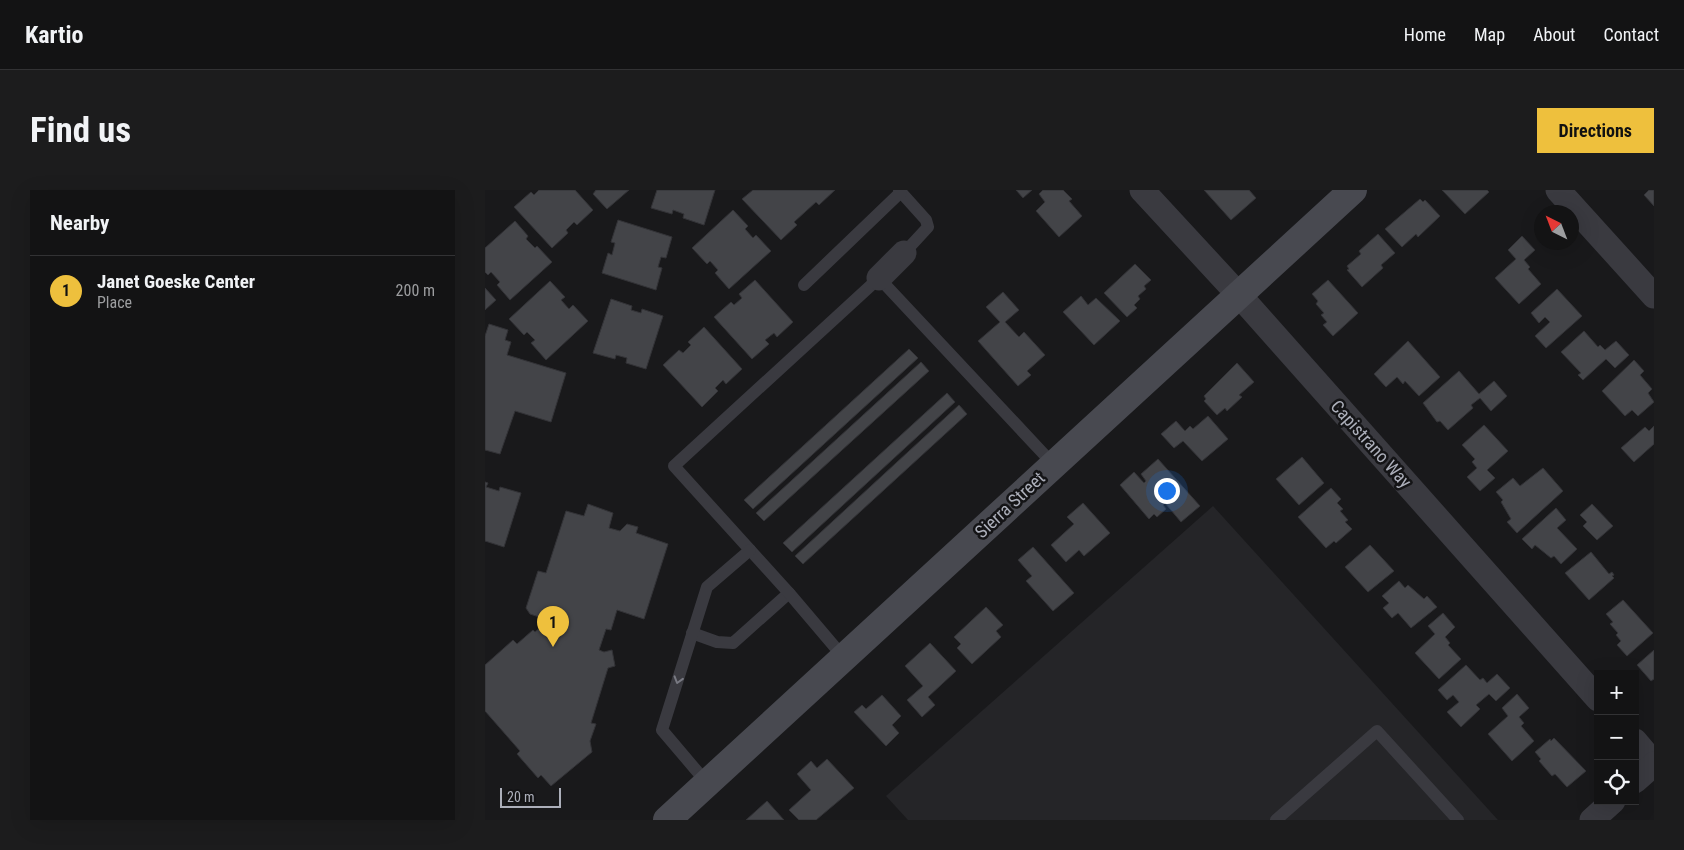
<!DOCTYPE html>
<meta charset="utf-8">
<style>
:root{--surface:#131314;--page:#1c1c1d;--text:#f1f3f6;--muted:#9d9ea0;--line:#323234;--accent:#eec03d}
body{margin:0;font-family:"Roboto Condensed",sans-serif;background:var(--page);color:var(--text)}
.controls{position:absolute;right:15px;bottom:15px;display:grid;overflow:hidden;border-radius:0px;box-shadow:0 5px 20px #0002}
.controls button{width:45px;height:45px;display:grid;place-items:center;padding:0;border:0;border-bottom:1px solid var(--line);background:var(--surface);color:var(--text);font:25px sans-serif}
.compass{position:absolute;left:1049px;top:15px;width:45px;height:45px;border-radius:50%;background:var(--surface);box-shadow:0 5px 20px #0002;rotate:318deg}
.scale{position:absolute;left:15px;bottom:12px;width:61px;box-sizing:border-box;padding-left:5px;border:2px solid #acafba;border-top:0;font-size:14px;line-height:18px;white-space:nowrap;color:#acafba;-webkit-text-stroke:4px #141416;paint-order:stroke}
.you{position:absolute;left:681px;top:300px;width:18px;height:18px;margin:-12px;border:4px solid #fff;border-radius:50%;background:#1a73e8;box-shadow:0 0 0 8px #1a73e833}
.badge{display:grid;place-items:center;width:32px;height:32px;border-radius:50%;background:var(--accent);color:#111;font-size:16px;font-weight:700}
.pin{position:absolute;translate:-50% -41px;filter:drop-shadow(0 1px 2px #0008)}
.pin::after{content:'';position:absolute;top:26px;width:18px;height:15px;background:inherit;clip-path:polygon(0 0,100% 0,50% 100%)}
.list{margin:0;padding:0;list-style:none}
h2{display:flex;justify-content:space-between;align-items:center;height:65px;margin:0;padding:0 20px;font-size:21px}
h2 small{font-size:16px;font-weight:400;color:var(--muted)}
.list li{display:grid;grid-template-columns:32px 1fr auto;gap:15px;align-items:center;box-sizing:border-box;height:70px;padding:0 20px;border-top:1px solid var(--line)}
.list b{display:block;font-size:19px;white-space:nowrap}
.list p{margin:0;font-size:16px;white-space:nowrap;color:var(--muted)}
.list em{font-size:16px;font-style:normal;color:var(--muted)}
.icon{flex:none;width:28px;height:28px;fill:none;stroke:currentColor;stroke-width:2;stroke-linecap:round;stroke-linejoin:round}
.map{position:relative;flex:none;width:1169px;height:630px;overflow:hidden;border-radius:0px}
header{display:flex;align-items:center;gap:30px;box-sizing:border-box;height:70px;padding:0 25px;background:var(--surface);border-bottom:1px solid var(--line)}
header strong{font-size:24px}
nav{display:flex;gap:28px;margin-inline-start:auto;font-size:18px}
.intro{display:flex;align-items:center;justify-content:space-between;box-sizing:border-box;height:120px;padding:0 30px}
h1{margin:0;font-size:35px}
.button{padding:12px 22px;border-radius:0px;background:var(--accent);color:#111;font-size:18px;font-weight:700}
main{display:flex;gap:30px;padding:0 30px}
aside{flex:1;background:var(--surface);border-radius:0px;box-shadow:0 5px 20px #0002}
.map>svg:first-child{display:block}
.built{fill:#252528}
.building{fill:#434448;stroke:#333337}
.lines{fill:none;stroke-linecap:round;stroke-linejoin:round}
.lane{stroke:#3a3a40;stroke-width:12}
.street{stroke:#3a3a40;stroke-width:25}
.secondary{stroke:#484950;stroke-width:28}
.oneway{stroke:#797a83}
.labels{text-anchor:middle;stroke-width:5;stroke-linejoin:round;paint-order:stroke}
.street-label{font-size:18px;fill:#acafba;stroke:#141416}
</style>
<header>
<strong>Kartio</strong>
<nav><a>Home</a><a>Map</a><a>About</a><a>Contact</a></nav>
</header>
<div class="intro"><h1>Find us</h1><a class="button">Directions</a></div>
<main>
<aside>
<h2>Nearby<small></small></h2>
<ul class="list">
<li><span class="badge">1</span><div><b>Janet Goeske Center</b><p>Place</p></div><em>200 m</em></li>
</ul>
</aside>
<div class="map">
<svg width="1169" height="630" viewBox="0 0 1169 630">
<rect width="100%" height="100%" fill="#19191b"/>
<path class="built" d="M728,316L1013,630H423L401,606Z"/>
<g class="building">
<path d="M54,0H90L108,20L92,35L89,32L81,40L83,43L67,58L29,17L46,2L49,5Z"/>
<path d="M111,0H144L122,19L108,4Z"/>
<path d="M172,0H230L219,35L198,28L199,24L188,20L187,24L166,18Z"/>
<path d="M268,0H350L334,15L331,12L309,32L312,35L296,50L257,9Z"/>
<path d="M531,0H547L538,8Z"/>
<path d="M558,0H578L587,9L584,11L597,26L574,47L551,21L560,12L554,4Z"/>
<path d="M719,0H764L771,8L746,30Z"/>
<path d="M957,0H1002L1004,2L980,24Z"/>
<path d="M1164,0H1169V16L1159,5Z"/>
<path d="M935,9L938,12L940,10L955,26L933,47L931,44L917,57L900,39Z"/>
<path d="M248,20L263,36L260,39L268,48L271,45L286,61L244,99L230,83L233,80L225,71L222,74L207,58Z"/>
<path d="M133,30L187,47L181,68L176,67L173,77L177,78L171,100L117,83L123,63L127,65L130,53L126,52Z"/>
<path d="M30,31L43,46L41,49L50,58L52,56L67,72L25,110L12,95L15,92L6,82L3,85L0,82V58Z"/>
<path d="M893,44L910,63L896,75L898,78L877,97L862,80L864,79L862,76L876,64L874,61Z"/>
<path d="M1037,46L1050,60L1039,70L1045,77L1043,79L1056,94L1034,114L1010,88L1031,69L1023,60Z"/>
<path d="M650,74L666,90L659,96L661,99L653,106L655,109L649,115L652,118L642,127L619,103Z"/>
<path d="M270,90L308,132L292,147L289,143L280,150L284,154L267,169L229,127L246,112L249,115L257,108L254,104Z"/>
<path d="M843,90L873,123L848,146L838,135L842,132L836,125L839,123L831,114L833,111L827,104Z"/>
<path d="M65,91L80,107L76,110L84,119L88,115L103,131L61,170L46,153L50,150L42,142L39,145L24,129Z"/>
<path d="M0,98L11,110L0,120Z"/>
<path d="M1072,99L1097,126L1061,158L1050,146L1065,132L1060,127L1054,133L1046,123Z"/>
<path d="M518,102L534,120L520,132L534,147L539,142L560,165L542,181L546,185L533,196L493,151L515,132L501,117Z"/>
<path d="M596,106L603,115L611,108L635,131L609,155L578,122Z"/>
<path d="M126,109L147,116L146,120L156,123L157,119L178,126L161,179L141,173L142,168L131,165L130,169L108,163Z"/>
<path d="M4,134L23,140L20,150L26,152L22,165L81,183L66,232L30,221L15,264L0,260V146Z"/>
<path d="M219,137L257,179L241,194L238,190L230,198L233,201L217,217L178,175L194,160L198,163L206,155L203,152Z"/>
<path d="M1099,141L1113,157L1115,155L1120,160L1131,151L1144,165L1130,178L1121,169L1098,190L1093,185L1096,183L1076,162Z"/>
<path d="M923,151L955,187L934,206L920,191L918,194L912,187L901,197L889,184Z"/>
<path d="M424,159L433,168L268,319L259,310Z"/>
<path d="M1149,170L1159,181L1155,185L1167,199L1163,203L1169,212L1153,226L1147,220L1140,226L1117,201Z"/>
<path d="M436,172L444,181L279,331L271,323Z"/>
<path d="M752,173L769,192L754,205L757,207L742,221L740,218L732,225L719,211L721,209L719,206Z"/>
<path d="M974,181L994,204L1009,191L1022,206L1006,221L995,208L986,215L988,218L963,240L955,231L952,232L938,213Z"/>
<path d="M462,203L470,212L307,362L298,353Z"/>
<path d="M474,215L482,224L318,374L310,366Z"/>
<path d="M723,226L743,249L717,271L698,251L689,258L676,244L691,231L700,241L705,236L708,239Z"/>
<path d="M999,235L1023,261L1002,280L1010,288L995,301L982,287L992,278L987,272L990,269L977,255Z"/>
<path d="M1169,236V254L1149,272L1136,258L1160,237L1164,241Z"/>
<path d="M817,267L839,293L814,315L791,289Z"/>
<path d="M673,269L715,316L696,332L680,313L678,315L681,319L672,327L669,324L664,329L635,295L649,282L659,293L661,291L656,284Z"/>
<path d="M1058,278L1078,301L1032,343L1022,332L1026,329L1016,312L1018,310L1011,302L1028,288L1035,296Z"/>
<path d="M0,292L3,293L1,297L14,301L15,297L36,303L19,357L0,351Z"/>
<path d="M846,298L856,309L852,313L858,319L855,321L863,330L860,332L867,339L851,353L849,351L841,358L813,327Z"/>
<path d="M598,313L625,343L599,366L594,360L581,372L566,355L589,334L582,327Z"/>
<path d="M103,314L128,323L124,338L135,341L142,334L153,337L151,343L183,354L159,429L132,420L126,440L121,439L114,460L119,462L127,460L130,476L123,478L106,533L111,534L105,551L107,562L66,596L56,585L53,588L32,564L35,561L0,521V475L28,450L32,454L48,440L50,442L59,434L60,429L45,424L41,418L53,381L61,383L81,321L99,326Z"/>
<path d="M1107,314L1128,336L1112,350L1098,336L1102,332L1095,325Z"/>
<path d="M1071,318L1081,330L1072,338L1092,359L1076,374L1069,366L1066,368L1050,355L1047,359L1037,349Z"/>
<path d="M885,355L909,381L883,402L860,377Z"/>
<path d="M548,357L589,403L568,421L541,391L547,386L533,370Z"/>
<path d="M1106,362L1124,384L1127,382L1129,385L1127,386L1129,388L1104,410L1080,383Z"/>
<path d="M914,391L920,398L923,395L939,409L942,406L952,417L926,438L913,423L907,428L898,418L904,413L897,406Z"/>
<path d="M1138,410L1168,443L1142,466L1132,455L1136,451L1131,445L1133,443L1125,434L1128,432L1121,424Z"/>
<path d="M501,417L518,435L511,441L516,447L487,474L472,458L476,454L469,447Z"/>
<path d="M958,423L970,437L960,447L965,453L963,455L976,469L954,489L930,463L950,444L943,436Z"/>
<path d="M445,453L471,481L443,507L450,515L437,527L422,510L438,496L420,476Z"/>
<path d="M1169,460V489L1166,491L1152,475Z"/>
<path d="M981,475L995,490L998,488L1002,493L1012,484L1025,498L1011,511L1004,504L991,515L995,519L976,537L962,522L974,512L968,505L962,510L953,500Z"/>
<path d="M1032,504L1044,518L1034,527L1039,533L1036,536L1049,551L1027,571L1003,544L1023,526L1017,518Z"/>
<path d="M397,505L416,526L407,535L414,543L401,556L369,522L377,515L381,519Z"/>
<path d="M1069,548L1101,581L1082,597L1070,584L1067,586L1054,571L1056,569L1050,562L1065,549L1066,551Z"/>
<path d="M342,569L369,598L331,630H314L304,620L326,600L312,584L326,571L332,578Z"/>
<path d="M282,611L299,630H261Z"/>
</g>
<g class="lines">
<g class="lane">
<path d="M414,0L441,30L443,37L419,63"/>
<path d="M319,95L416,2"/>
<path d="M207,443L232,452L248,453L304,403"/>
<path d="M360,469L304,403L189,276L394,88L569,275"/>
<path d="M222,593L177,540L222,397L265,360"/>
<path d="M791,630L892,541L973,630"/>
</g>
<g class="street">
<path d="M657,0L754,105L1113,509"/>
<path d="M1073,0L1169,106"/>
<path d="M394,88L419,63"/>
<path d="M1150,551L1169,573"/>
<path d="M1150,591L1169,574"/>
<path d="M1107,630L1128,611"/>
</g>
<path class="secondary" d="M182,630L868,0"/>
</g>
<defs><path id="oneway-chevron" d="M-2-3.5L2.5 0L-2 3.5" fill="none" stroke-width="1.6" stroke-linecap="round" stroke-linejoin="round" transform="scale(1.25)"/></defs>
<use class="oneway" href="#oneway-chevron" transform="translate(193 490) rotate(107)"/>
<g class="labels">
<g class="street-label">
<text transform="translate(886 254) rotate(48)" y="6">Capistrano Way</text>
<text transform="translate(525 315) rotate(-43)" y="6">Sierra Street</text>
</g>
</g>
</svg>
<div class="controls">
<button>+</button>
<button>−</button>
<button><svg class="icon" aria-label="locate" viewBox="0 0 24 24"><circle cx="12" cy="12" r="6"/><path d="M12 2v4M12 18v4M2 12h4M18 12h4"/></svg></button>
</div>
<svg class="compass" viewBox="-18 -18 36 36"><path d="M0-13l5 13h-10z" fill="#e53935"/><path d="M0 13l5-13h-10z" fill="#9d9ea0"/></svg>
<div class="scale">20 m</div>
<div class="you"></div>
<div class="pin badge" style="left:68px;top:457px">1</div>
</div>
</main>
